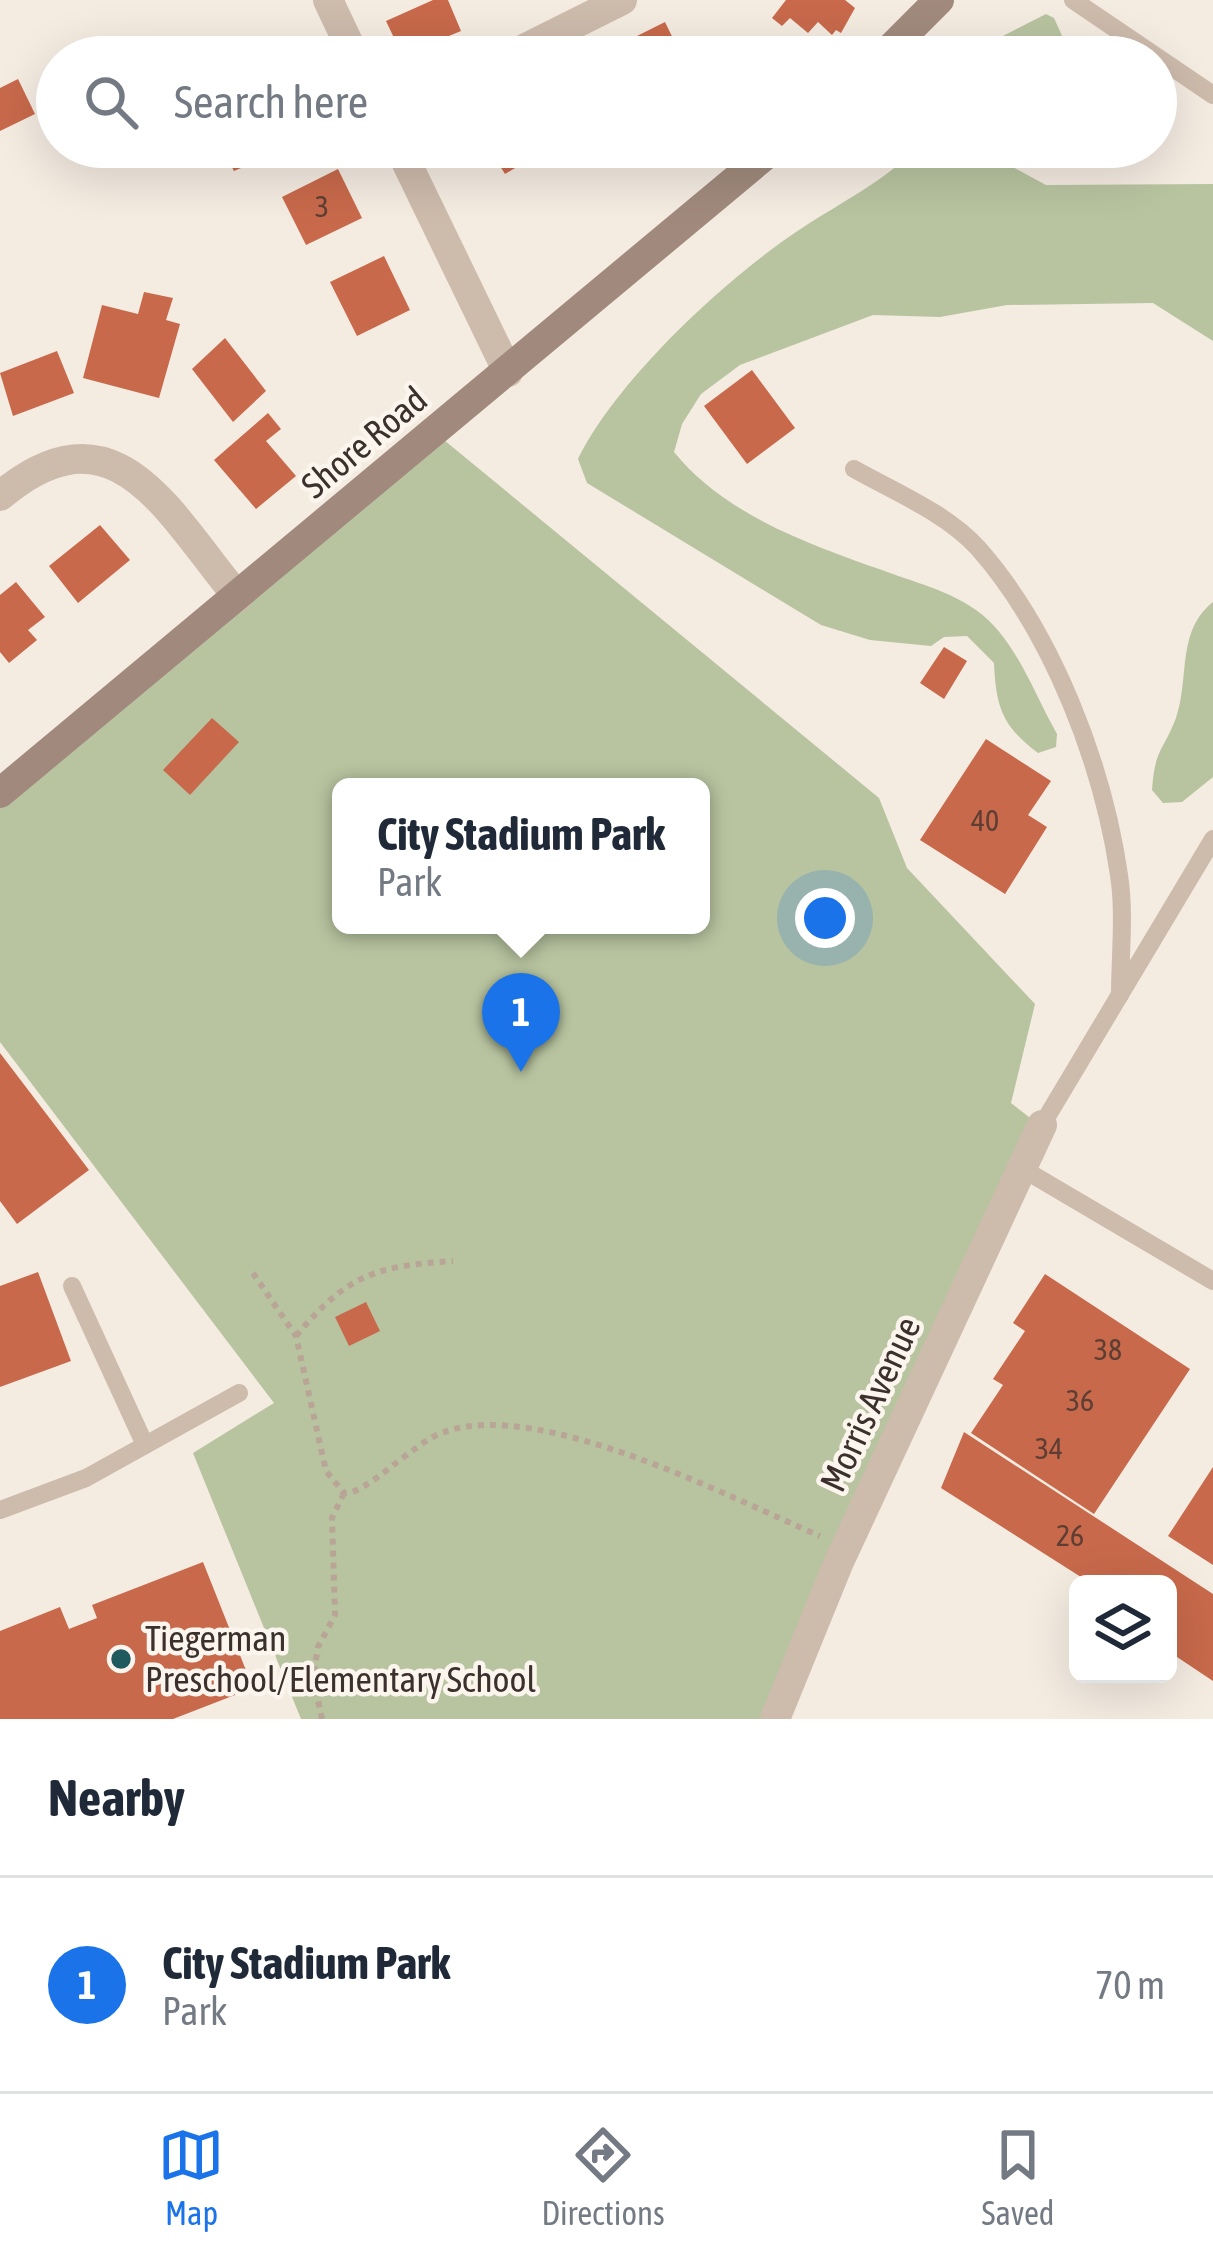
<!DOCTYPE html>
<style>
:root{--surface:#fff;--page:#f2f2f3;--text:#1f2937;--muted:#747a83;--line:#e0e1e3;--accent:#1a73e8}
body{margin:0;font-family:"Asap Condensed",sans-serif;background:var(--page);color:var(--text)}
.controls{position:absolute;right:36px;bottom:36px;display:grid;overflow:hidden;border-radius:18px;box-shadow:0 12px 48px #0002}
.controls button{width:108px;height:108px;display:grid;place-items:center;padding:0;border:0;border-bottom:3px solid var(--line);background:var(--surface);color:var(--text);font:60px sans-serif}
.you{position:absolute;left:825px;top:918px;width:42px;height:42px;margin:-30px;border:9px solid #fff;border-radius:50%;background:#1a73e8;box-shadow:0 0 0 18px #1a73e833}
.badge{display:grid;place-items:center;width:78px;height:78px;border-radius:50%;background:var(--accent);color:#fff;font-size:39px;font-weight:700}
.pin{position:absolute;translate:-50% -99px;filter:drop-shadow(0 3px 6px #0008)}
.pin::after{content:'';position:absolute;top:63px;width:42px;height:36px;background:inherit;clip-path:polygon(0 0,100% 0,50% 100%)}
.popup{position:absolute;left:332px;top:778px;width:378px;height:156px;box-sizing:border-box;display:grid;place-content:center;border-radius:18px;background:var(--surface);filter:drop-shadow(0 3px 9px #0005);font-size:39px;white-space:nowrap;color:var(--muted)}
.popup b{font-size:45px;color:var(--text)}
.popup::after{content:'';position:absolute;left:50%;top:100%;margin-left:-24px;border:24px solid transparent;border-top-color:var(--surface)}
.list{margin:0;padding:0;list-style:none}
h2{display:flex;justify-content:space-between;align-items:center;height:156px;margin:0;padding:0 48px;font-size:51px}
h2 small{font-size:39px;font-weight:400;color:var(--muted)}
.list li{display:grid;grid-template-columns:78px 1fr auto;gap:36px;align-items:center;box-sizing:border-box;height:216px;padding:0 48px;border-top:3px solid var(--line)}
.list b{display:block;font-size:45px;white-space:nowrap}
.list p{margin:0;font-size:39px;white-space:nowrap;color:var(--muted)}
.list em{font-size:39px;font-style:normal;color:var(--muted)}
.icon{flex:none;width:66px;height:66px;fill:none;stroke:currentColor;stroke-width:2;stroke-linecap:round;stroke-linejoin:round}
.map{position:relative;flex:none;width:1213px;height:1719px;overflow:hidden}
.search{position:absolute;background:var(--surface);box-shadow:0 12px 48px #0002;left:36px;right:36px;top:36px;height:132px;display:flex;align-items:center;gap:30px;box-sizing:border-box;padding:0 42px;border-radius:66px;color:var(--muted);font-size:45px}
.sheet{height:372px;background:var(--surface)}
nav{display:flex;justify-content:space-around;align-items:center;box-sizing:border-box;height:168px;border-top:3px solid var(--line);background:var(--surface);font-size:33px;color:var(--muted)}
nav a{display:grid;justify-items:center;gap:6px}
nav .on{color:var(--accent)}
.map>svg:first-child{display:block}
.green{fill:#b8c4a0;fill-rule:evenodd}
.building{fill:#c8694b}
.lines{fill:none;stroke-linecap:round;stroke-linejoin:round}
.path{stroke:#b9a596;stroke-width:6;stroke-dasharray:6 6;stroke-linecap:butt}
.lane{stroke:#cdbbac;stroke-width:18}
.street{stroke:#cdbbac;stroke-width:30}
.secondary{stroke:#a18a7d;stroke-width:30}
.poi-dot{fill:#1f5a5e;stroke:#fbf5ee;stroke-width:4.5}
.labels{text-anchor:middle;stroke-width:9;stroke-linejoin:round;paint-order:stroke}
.number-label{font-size:30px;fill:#5e3e33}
.street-label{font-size:36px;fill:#3b302b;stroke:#fbf5ee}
.poi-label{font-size:36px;fill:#3b302b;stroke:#fbf5ee;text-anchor:start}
</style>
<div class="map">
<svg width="1213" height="1719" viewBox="0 0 1213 1719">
<rect width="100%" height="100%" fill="#f4ebe1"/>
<g class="green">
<path d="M1046,14L1054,18L1063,38L1055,57H982L993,41Z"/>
<path d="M918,147H1001L1009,165L1046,185L1213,184V341L1153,303L1007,305L940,317L873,315L740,365L701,394L682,424L674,452C724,514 808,544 882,570C913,582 948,590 976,610C1015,637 1034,694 1057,734L1056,747L1038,753C1002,726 996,707 994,663L967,636L944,637L931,646L870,640L821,625L587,483L578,459C617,380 722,282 796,232C839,203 881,184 918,147Z"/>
<path d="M433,431L879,798L907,868L1035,1004L1011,1103L1038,1124L783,1719H301L193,1453L274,1403L0,1042V791ZM341,787H701V925H341Z"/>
<path d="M1213,602V777L1182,802L1163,803L1152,790C1155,748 1163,752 1176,718C1190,679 1176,631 1213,602Z"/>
</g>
<g class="building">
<path d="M433,0H448L461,31L444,38L453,57H403L386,21Z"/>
<path d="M786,0H845L855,8L841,33L836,30L832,35L818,22L808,33L790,18L782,26L772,18Z"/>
<path d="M665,22L682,57H600L596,49L614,40L617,46Z"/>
<path d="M256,36L267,57H211L242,40Z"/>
<path d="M18,79L35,114L0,131V88Z"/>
<path d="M221,147H290L234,171Z"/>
<path d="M488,147H550L505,174Z"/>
<path d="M338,169L362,218L306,245L282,197Z"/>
<path d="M384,256L410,310L357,336L330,282Z"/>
<path d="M144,292L173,298L166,320L180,324L159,398L83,378L102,305L138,314Z"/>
<path d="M225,338L266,391L233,422L192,369Z"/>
<path d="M57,351L74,393L13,416L0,373Z"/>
<path d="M752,370L795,428L747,464L704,406Z"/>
<path d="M268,413L281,429L266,441L296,476L256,509L214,460Z"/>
<path d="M100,525L130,560L78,603L49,566Z"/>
<path d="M16,582L45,617L28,630L37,640L9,663L0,652V595Z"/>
<path d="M944,647L967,661L944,699L920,683Z"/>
<path d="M212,718L239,742L190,795L163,770Z"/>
<path d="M986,739L1051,781L1028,815L1047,827L1005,894L920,840Z"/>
<path d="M0,1053L89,1170L17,1224L0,1201Z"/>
<path d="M38,1272L71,1361L0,1387V1286Z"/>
<path d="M1045,1274L1190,1369L1094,1514L971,1433L1003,1385L993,1379L1025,1331L1013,1323Z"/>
<path d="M366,1302L380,1331L349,1346L335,1317Z"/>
<path d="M964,1432L1213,1594V1681L1168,1651V1584H1092L941,1488Z"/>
<path d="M1213,1467V1565L1168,1536Z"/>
<path d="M203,1562L253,1688L173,1719H0V1631L60,1607L69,1629L97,1618L92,1605Z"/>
</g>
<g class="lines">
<g class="path">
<path d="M253,1273L296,1336L326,1471L344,1493C366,1495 414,1442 444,1432C540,1398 728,1497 820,1536"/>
<path d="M296,1336C347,1275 375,1266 453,1261"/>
<path d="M322,1719L313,1677L318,1647L335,1615L332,1518L344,1493"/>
</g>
<g class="lane">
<path d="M1073,0L1213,95"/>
<path d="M854,469C895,492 946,513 978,548C1053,633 1103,765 1119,875C1125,913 1120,956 1120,995"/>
<path d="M1042,1125L1213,839"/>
<path d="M1023,1169L1213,1281"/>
<path d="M72,1286L145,1445"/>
<path d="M0,1510L86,1478L239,1393"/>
</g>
<g class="street">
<path d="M328,0L355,57"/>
<path d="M508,57L622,0"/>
<path d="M399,147L508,372"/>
<path d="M0,496C115,399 168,513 238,597"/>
<path d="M775,1719L838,1564L1042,1125"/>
</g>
<g class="secondary">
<path d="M882,57L939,0"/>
<path d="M0,793L775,147"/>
</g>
</g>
<circle class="poi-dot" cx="121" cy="1659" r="12"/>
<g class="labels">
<g class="number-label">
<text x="322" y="217">3</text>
<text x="985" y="831">40</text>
<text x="1108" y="1360">38</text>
<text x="1080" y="1411">36</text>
<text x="1049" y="1459">34</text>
<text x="1070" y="1546">26</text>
</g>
<g class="street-label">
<text transform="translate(364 442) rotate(-40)" y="13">Shore Road</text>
<text transform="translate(870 1404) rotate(-65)" y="13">Morris Avenue</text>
</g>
<g class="poi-label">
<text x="145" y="1651">Tiegerman<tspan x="145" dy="41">Preschool/Elementary School</tspan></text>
</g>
</g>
</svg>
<div class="controls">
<button><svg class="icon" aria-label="layers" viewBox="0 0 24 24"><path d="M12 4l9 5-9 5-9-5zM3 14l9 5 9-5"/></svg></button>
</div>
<div class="you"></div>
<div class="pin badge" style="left:521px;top:1072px">1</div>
<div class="popup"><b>City Stadium Park</b>Park</div>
<div class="search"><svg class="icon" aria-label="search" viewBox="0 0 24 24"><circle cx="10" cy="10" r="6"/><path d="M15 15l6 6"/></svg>Search here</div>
</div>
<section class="sheet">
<h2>Nearby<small></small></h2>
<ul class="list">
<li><span class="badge">1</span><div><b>City Stadium Park</b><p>Park</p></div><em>70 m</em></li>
</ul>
</section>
<nav>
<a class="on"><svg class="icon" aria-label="map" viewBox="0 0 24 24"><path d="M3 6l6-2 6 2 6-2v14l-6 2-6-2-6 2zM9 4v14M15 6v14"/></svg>Map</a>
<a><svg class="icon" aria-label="directions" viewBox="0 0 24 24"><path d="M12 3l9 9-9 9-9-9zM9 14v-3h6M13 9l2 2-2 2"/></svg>Directions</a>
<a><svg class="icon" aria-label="saved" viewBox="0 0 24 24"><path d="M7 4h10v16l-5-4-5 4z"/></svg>Saved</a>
</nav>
